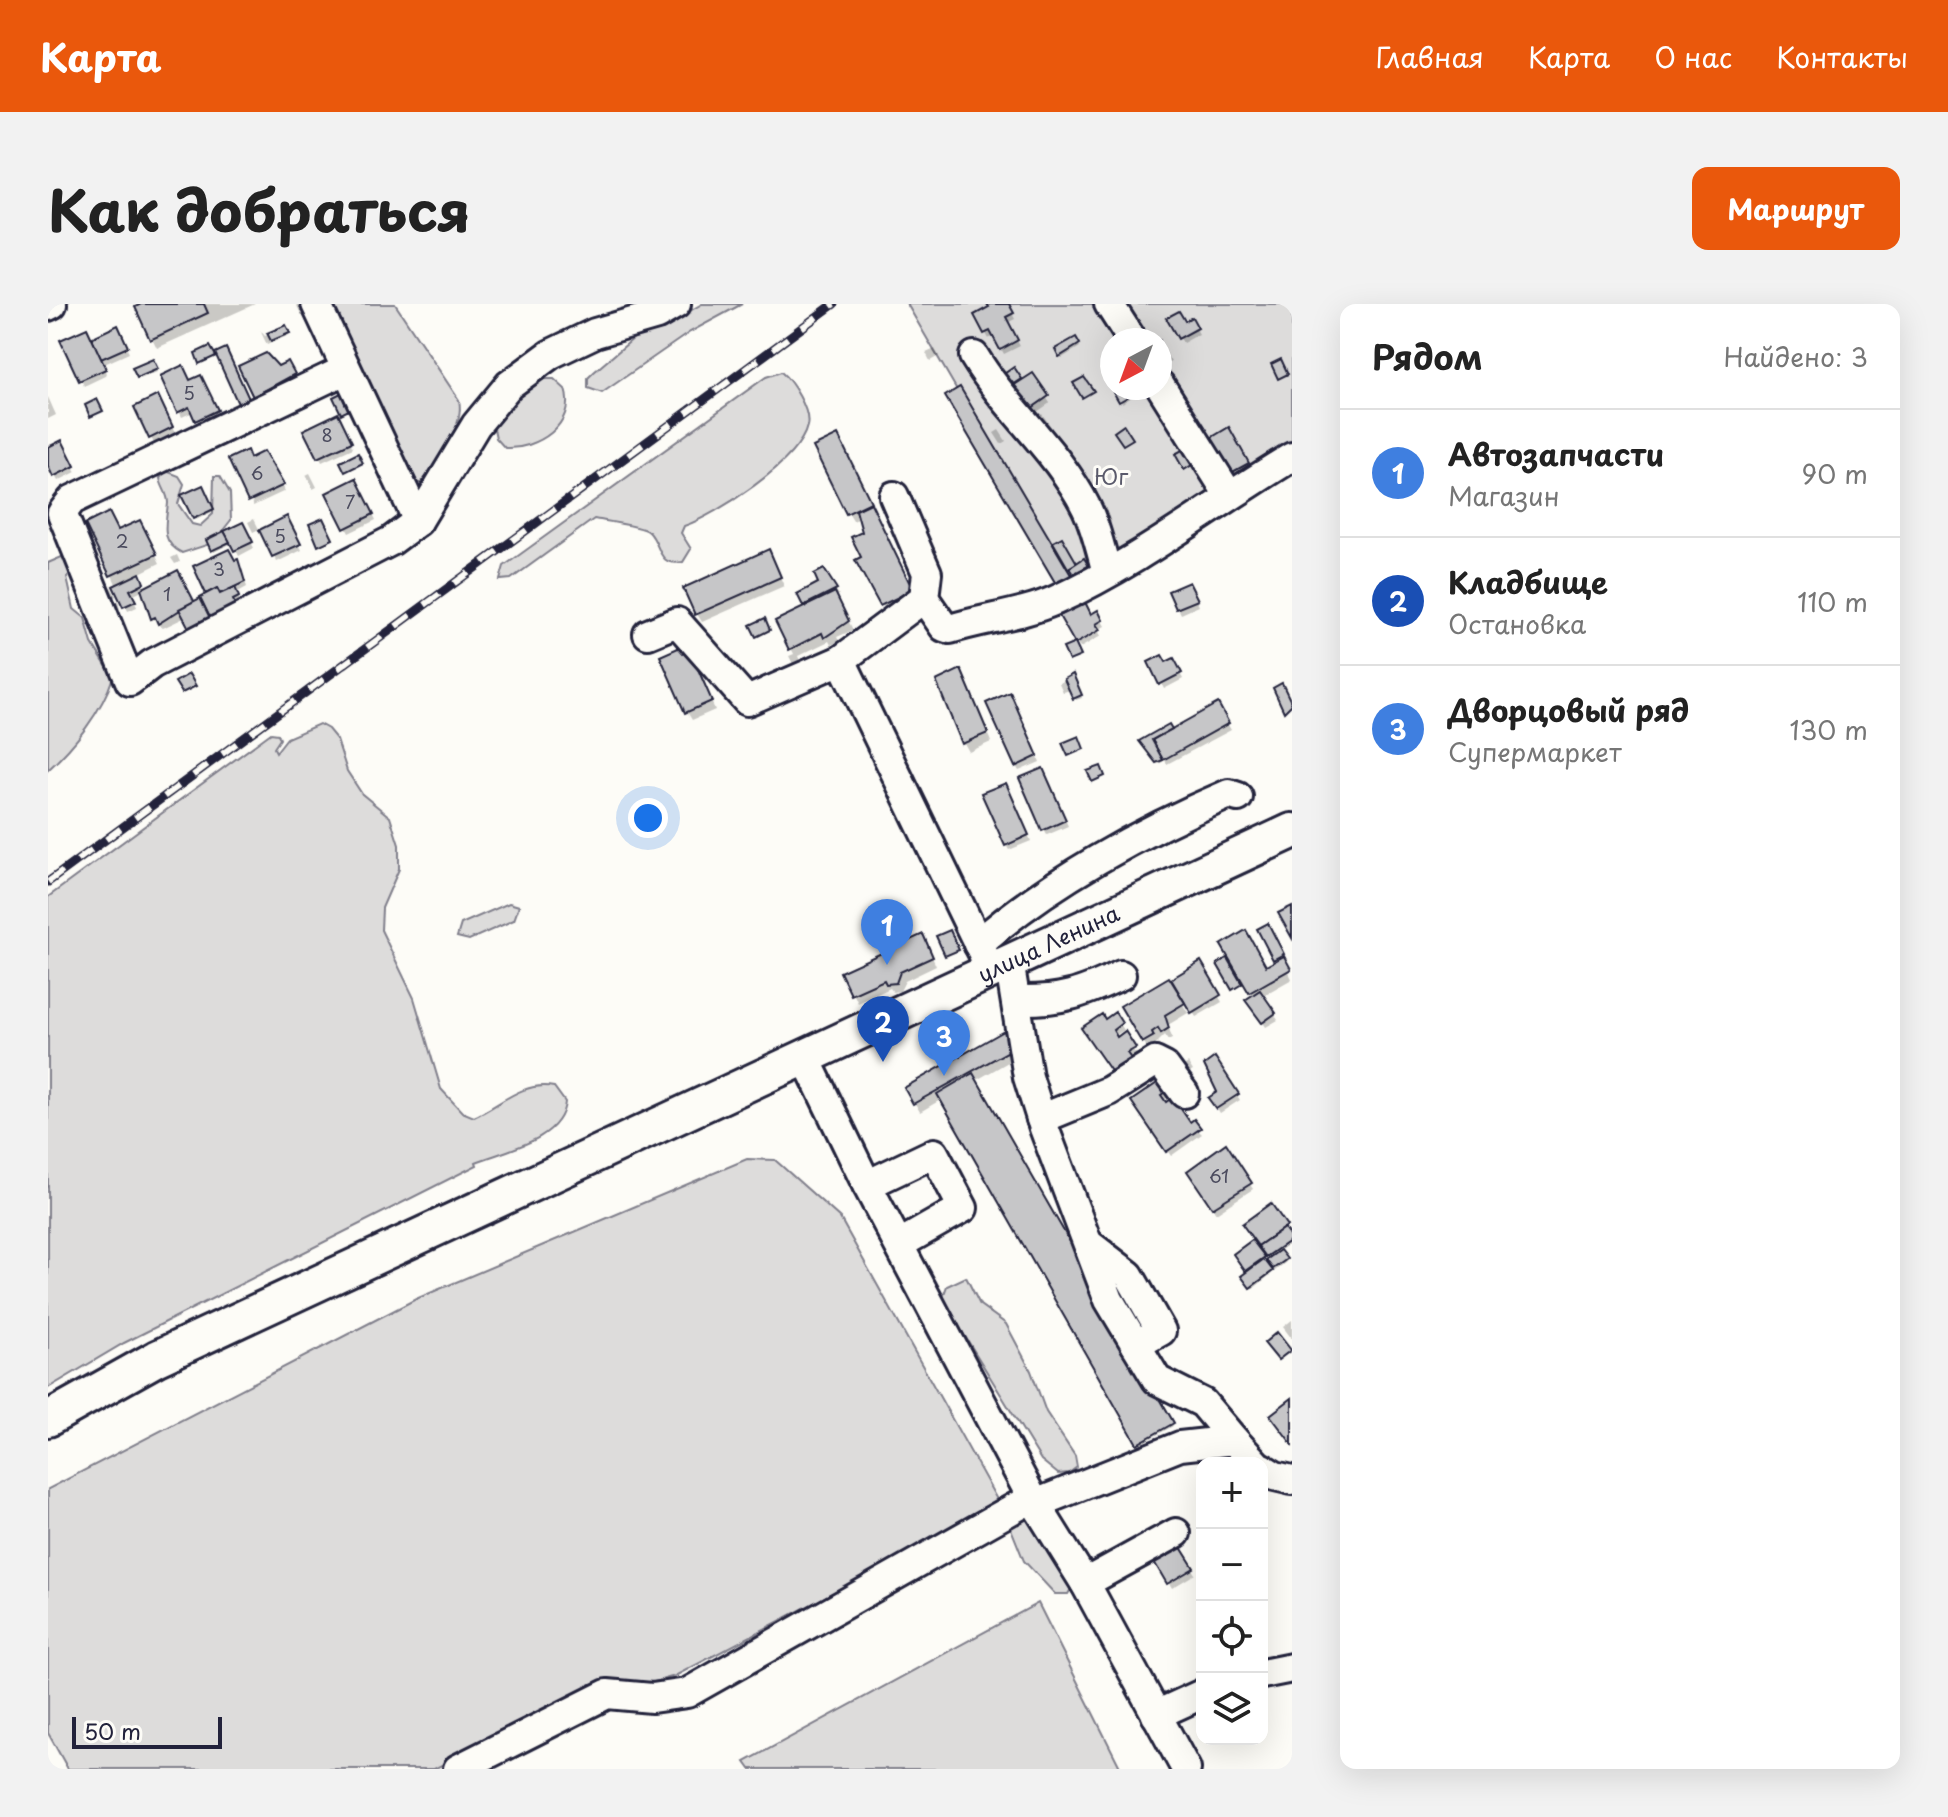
<!DOCTYPE html>
<html lang="ru">
<meta charset="utf-8">
<style>
:root{--surface:#fff;--page:#f2f2f2;--text:#222;--muted:#767676;--line:#e0e0e0;--accent:#ea580c}
body{margin:0;font-family:"Playpen Sans",sans-serif;background:var(--page);color:var(--text)}
.controls{position:absolute;right:24px;bottom:24px;display:grid;overflow:hidden;border-radius:16px;box-shadow:0 8px 32px #0002}
.controls button{width:72px;height:72px;display:grid;place-items:center;padding:0;border:0;border-bottom:2px solid var(--line);background:var(--surface);color:var(--text);font:40px sans-serif}
.compass{position:absolute;left:1052px;top:24px;width:72px;height:72px;border-radius:50%;background:var(--surface);box-shadow:0 8px 32px #0002;rotate:221deg}
.scale{position:absolute;left:24px;bottom:20px;width:150px;box-sizing:border-box;padding-left:8px;border:4px solid #22223b;border-top:0;font-size:22px;line-height:28px;white-space:nowrap;color:#22223b;-webkit-text-stroke:6px #fdfcf7;paint-order:stroke}
.you{position:absolute;left:600px;top:514px;width:28px;height:28px;margin:-20px;border:6px solid #fff;border-radius:50%;background:#1a73e8;box-shadow:0 0 0 12px #1a73e833}
.badge{display:grid;place-items:center;width:52px;height:52px;border-radius:50%;background:var(--accent);color:#fff;font-size:26px;font-weight:700}
.pin{position:absolute;translate:-50% -66px;filter:drop-shadow(0 2px 4px #0008)}
.pin::after{content:'';position:absolute;top:42px;width:28px;height:24px;background:inherit;clip-path:polygon(0 0,100% 0,50% 100%)}
.list{margin:0;padding:0;list-style:none}
h2{display:flex;justify-content:space-between;align-items:center;height:104px;margin:0;padding:0 32px;font-size:34px}
h2 small{font-size:26px;font-weight:400;color:var(--muted)}
.list li{display:grid;grid-template-columns:52px 1fr auto;gap:24px;align-items:center;box-sizing:border-box;height:128px;padding:0 32px;border-top:2px solid var(--line)}
.list b{display:block;font-size:30px;white-space:nowrap}
.list p{margin:0;font-size:26px;white-space:nowrap;color:var(--muted)}
.list em{font-size:26px;font-style:normal;color:var(--muted)}
.icon{flex:none;width:44px;height:44px;fill:none;stroke:currentColor;stroke-width:2;stroke-linecap:round;stroke-linejoin:round}
.map{position:relative;flex:none;width:1244px;height:1465px;overflow:hidden;border-radius:16px}
header{display:flex;align-items:center;gap:48px;box-sizing:border-box;height:112px;padding:0 40px;background:var(--accent);color:#fff}
header strong{font-size:38px}
nav{display:flex;gap:44px;margin-inline-start:auto;font-size:28px}
.intro{display:flex;align-items:center;justify-content:space-between;box-sizing:border-box;height:192px;padding:0 48px}
h1{margin:0;font-size:56px}
.button{padding:20px 36px;border-radius:16px;background:var(--accent);color:#fff;font-size:28px;font-weight:700}
main{display:flex;gap:48px;padding:0 48px}
aside{flex:1;background:var(--surface);border-radius:16px;box-shadow:0 8px 32px #0002}
.map>svg:first-child{display:block}
.green{fill:#dddcdb;stroke:#807f8b;stroke-width:2;fill-rule:evenodd}
.shadow{fill:#0003;fill-rule:evenodd}
.building{fill:#c6c6c8;stroke:#22223b;stroke-width:2}
.lines{fill:none;stroke-linecap:round;stroke-linejoin:round}
.minor-casing{stroke:#22223b;stroke-width:34}
.major-casing{stroke:#22223b;stroke-width:40}
.minor{stroke:#fdfcf7;stroke-width:28}
.major{stroke:#fdfcf7;stroke-width:34}
.rail-casing{stroke:#22223b;stroke-width:9}
.rail{stroke:#fdfcf7;stroke-width:6;stroke-dasharray:18;stroke-linecap:butt}
.labels{text-anchor:middle;stroke-width:6;stroke-linejoin:round;paint-order:stroke}
.number-label{font-size:18px;fill:#4b4b5e}
.park-label{font-size:22px;fill:#5a5a6b;stroke:#fdfcf7}
.street-label{font-size:22px;fill:#22223b;stroke:#fdfcf7}
</style>
<header>
<strong>Карта</strong>
<nav><a>Главная</a><a>Карта</a><a>О нас</a><a>Контакты</a></nav>
</header>
<div class="intro"><h1>Как добраться</h1><a class="button">Маршрут</a></div>
<main>
<div class="map">
<svg width="1244" height="1465" viewBox="0 0 1244 1465">
<rect width="100%" height="100%" fill="#fdfcf7"/>
<filter id="ink" filterUnits="userSpaceOnUse"><feTurbulence type="fractalNoise" baseFrequency=".0125" numOctaves="2"/><feDisplacementMap in="SourceGraphic" scale="16" xChannelSelector="R" yChannelSelector="G"/><feConvolveMatrix kernelMatrix="1 2 1 2 8 2 1 2 1" color-interpolation-filters="sRGB"/></filter>
<g filter="url(#ink)">
<g class="green">
<path d="M274,0H347L411,96C417,122 390,159 373,179H362Z"/>
<path d="M654,0H694L642,28L554,89L540,84V74L546,68L593,28L619,20Z"/>
<path d="M859,0H1244V167L1031,296ZM1064,36H1112V84H1064Z"/>
<path d="M733,68C744,77 763,107 759,122C751,158 668,211 636,222L633,229L643,245L635,258C608,263 614,241 601,228C596,222 556,217 546,215L463,275L452,276L456,262L718,73Z"/>
<path d="M495,75H506L517,85C529,121 488,146 457,144L448,134L445,120L479,80Z"/>
<path d="M118,167L131,172L136,180L130,200L144,220L152,222L165,210L166,172H172L182,189L183,216L165,239L134,249C111,237 118,221 120,199C120,189 113,183 112,174Z"/>
<path d="M16,252L24,266L19,274L26,305L37,314L44,339L65,373C54,408 26,442 0,466V259Z"/>
<path d="M271,420L280,425L289,436L299,467L314,490L342,513L351,541V565L334,604L333,626L366,694L393,785L414,808L426,813C454,800 474,777 506,783L517,798C514,836 458,846 428,858L429,861L76,1039L0,1084V593L223,429L230,430L232,435L226,444L228,448L239,434Z"/>
<path d="M461,599L471,602L466,616L421,636L409,633L413,620Z"/>
<path d="M699,855L727,856L792,914L952,1201L627,1372L592,1382L560,1376L386,1465H20L0,1429V1185L368,995Z"/>
<path d="M918,973L932,1001L958,1020L983,1067L998,1108L1027,1152L1029,1163L1021,1169L1010,1170L993,1156L899,1003L895,993L899,982Z"/>
<path d="M979,1207L1025,1282L1020,1290H1007L976,1257L962,1222Z"/>
<path d="M990,1299L1073,1465H702L697,1458Z"/>
</g>
<g class="shadow">
<path d="M98,0H207L109,44L89,4Z"/>
<path d="M248,0H254L259,9L254,12Z"/>
<path d="M941,0H959L967,15L959,19L972,42L956,50L946,32L941,35L928,12L943,4Z"/>
<path d="M1121,15L1136,20L1143,15L1151,30L1135,39Z"/>
<path d="M237,23L241,31L219,41L212,26L217,32Z"/>
<path d="M69,24L81,49L54,61L59,71L36,82L15,37L43,36Z"/>
<path d="M1027,36L1032,43L1014,54L1010,46Z"/>
<path d="M887,45L891,52L882,57L878,49Z"/>
<path d="M1116,47L1123,58L1115,63L1112,49Z"/>
<path d="M104,57L109,68L92,75L87,65Z"/>
<path d="M240,59L248,76L209,97L206,92L230,64Z"/>
<path d="M966,66L974,79L984,72L1002,99L986,110L967,82L960,87Z"/>
<path d="M114,73L156,79L171,112L152,121L145,108L134,113Z"/>
<path d="M1065,84H1085L1089,90L1074,99Z"/>
<path d="M0,93L8,111L0,115Z"/>
<path d="M109,94L127,129L106,139L103,134Z"/>
<path d="M994,110L1004,124L997,129L987,116Z"/>
<path d="M289,111L305,144L274,158L258,126Z"/>
<path d="M951,126L958,137L953,140L946,129Z"/>
<path d="M1180,126L1202,165L1186,175L1164,136Z"/>
<path d="M13,139L28,168L10,177L0,160V146Z"/>
<path d="M794,142L868,295L839,309L810,257L816,254L817,229L812,214L805,217L800,209Z"/>
<path d="M215,150L237,187L205,202L202,156Z"/>
<path d="M262,169L269,183L265,185L258,171Z"/>
<path d="M308,176L328,216L301,229L280,190Z"/>
<path d="M154,183L166,207L148,216L136,192Z"/>
<path d="M1057,203L1063,218L1054,222L1048,206Z"/>
<path d="M206,215L211,225L205,228L200,218Z"/>
<path d="M238,215L254,246L229,258L214,227Z"/>
<path d="M194,221L206,244L191,252L184,239L166,248L160,237Z"/>
<path d="M96,227L112,259L90,270L97,285L146,300L192,263L199,283L188,289L193,299L148,332L138,313L115,324L108,319L96,286L84,292L89,303L80,307L64,271L70,228Z"/>
<path d="M129,251L132,258L127,260L123,254Z"/>
<path d="M725,256L736,282L654,318L649,310Z"/>
<path d="M775,268L791,291L788,292L805,326L789,333L791,337L783,341L781,337L750,352L756,367L750,370L741,352L746,350L730,318L758,304L751,291L773,280Z"/>
<path d="M63,283L68,292L63,295L58,285Z"/>
<path d="M1144,285L1151,302L1133,310L1122,288Z"/>
<path d="M70,297L74,314L72,315L65,299Z"/>
<path d="M1049,308L1057,322L1050,326L1053,332L1032,344L1014,313L1042,312Z"/>
<path d="M643,351L667,406L644,416L639,408Z"/>
<path d="M1125,357L1135,375L1116,385L1103,359L1117,361Z"/>
<path d="M1024,373L1034,394L1028,396L1023,386L1015,388L1011,379Z"/>
<path d="M918,377L943,438L921,448L916,439Z"/>
<path d="M964,396L992,458L971,467L968,462Z"/>
<path d="M1169,402L1183,426L1119,460L1117,456L1111,460L1106,452L1103,453L1094,437L1123,427Z"/>
<path d="M998,472L1020,522L999,531L996,526Z"/>
<path d="M960,486L983,537L961,546L958,541Z"/>
<path d="M1220,622L1244,675L1214,692L1230,716L1218,723L1200,696L1206,692L1176,641L1218,664L1229,658L1212,626Z"/>
<path d="M879,641L888,662L857,677L852,687L845,688L842,684L810,699L795,669Z"/>
<path d="M1152,660L1174,698L1148,713L1125,676Z"/>
<path d="M1120,675L1140,709L1120,721L1124,734L1120,736L1117,731L1101,747L1075,703Z"/>
<path d="M1066,711L1076,726L1066,732L1089,750L1081,756L1056,718Z"/>
<path d="M956,730L969,753L927,777L1125,1122L1092,1140L894,795L872,808L858,784Z"/>
<path d="M1166,756L1192,796L1172,809L1163,794L1171,789Z"/>
<path d="M1140,759L1145,767L1136,772L1132,765Z"/>
<path d="M1117,776L1126,789L1115,797L1118,801L1129,793L1137,805L1132,808L1154,830L1123,852L1089,803Z"/>
<path d="M1177,842L1205,885L1168,909L1142,868Z"/>
<path d="M1237,923L1244,938L1231,947L1238,958L1205,985L1196,972L1200,970L1187,951L1207,936ZM1215,946L1222,955L1217,958L1211,949Z"/>
<path d="M1244,1016V1035L1235,1023Z"/>
<path d="M1130,1243L1147,1270L1124,1284L1107,1257Z"/>
</g>
<g class="building">
<path d="M93,0H156L160,9L102,36L87,3Z"/>
<path d="M939,0H961L966,9L958,13L970,36L952,46L942,27L936,30L926,11L941,3Z"/>
<path d="M1131,7L1137,17L1144,13L1150,24L1130,35L1118,14Z"/>
<path d="M70,21L80,43L53,55L43,34Z"/>
<path d="M238,21L242,29L223,37L219,29Z"/>
<path d="M39,24L58,65L31,77L12,36Z"/>
<path d="M1028,33L1032,40L1011,53L1007,45Z"/>
<path d="M162,42L168,52L151,60L147,49Z"/>
<path d="M178,44L202,97L191,102L167,49Z"/>
<path d="M218,49L230,62L240,57L247,70L205,93L190,62Z"/>
<path d="M105,55L110,65L89,74L84,64Z"/>
<path d="M1233,55L1240,70L1230,75L1223,60Z"/>
<path d="M135,61L142,76L153,71L170,106L147,117L141,103L129,109L112,72Z"/>
<path d="M966,63L974,75L957,86L950,74Z"/>
<path d="M985,69L1001,92L981,106L965,82Z"/>
<path d="M1036,73L1046,87L1034,94L1025,79Z"/>
<path d="M1064,74V84H1088L1090,87L1071,98L1059,77Z"/>
<path d="M912,83L1026,276L1011,285L897,92Z"/>
<path d="M299,86L307,103L293,110L285,93Z"/>
<path d="M110,91L125,123L101,135L86,103Z"/>
<path d="M49,95L55,107L42,113L37,101Z"/>
<path d="M290,109L304,138L269,154L255,126Z"/>
<path d="M1076,121L1085,135L1075,141L1066,128Z"/>
<path d="M1181,123L1201,159L1181,170L1161,135Z"/>
<path d="M790,131L823,198L798,210L765,143Z"/>
<path d="M14,136L27,162L5,173L0,162V143Z"/>
<path d="M1138,144L1147,159L1136,166L1127,150Z"/>
<path d="M199,146L202,154L216,147L236,181L200,198L180,155Z"/>
<path d="M310,149L315,159L297,168L292,158Z"/>
<path d="M308,174L326,210L296,225L278,189Z"/>
<path d="M155,181L166,205L145,215L133,191Z"/>
<path d="M823,199L865,286L832,302L807,256L813,253L803,233L814,228L808,206Z"/>
<path d="M61,208L70,226L92,216L109,250L62,272L37,220Z"/>
<path d="M239,212L253,240L224,253L211,226Z"/>
<path d="M275,214L285,235L270,242L261,220Z"/>
<path d="M195,218L205,238L186,247L176,227Z"/>
<path d="M176,227L182,238L163,247L158,236Z"/>
<path d="M1014,233L1029,259L1020,264L1005,238Z"/>
<path d="M181,245L187,256L190,255L197,278L172,290L169,284L158,290L145,262Z"/>
<path d="M721,245L733,273L647,311L635,284Z"/>
<path d="M1036,254L1044,267L1029,276L1021,264Z"/>
<path d="M776,265L789,285L755,302L749,290L770,279L766,270Z"/>
<path d="M130,266L146,297L110,320L107,313L103,315L93,285Z"/>
<path d="M92,269L96,279L82,286L88,297L75,303L65,282Z"/>
<path d="M1141,278L1150,296L1128,305L1120,287Z"/>
<path d="M187,283L191,293L185,296L190,306L164,318L152,293L169,284L172,290Z"/>
<path d="M787,288L801,317L776,334L774,329L741,346L727,317Z"/>
<path d="M152,294L164,318L143,328L131,305Z"/>
<path d="M1037,298L1043,310L1050,306L1055,316L1048,320L1052,326L1027,340L1011,312Z"/>
<path d="M717,314L722,326L708,333L702,321Z"/>
<path d="M1027,339L1033,352L1021,357L1015,344Z"/>
<path d="M639,340L664,397L637,409L612,352Z"/>
<path d="M1114,351L1118,358L1126,354L1134,369L1111,381L1100,358Z"/>
<path d="M913,365L940,429L914,440L888,377Z"/>
<path d="M141,370L148,382L134,389L127,378Z"/>
<path d="M1025,370L1034,391L1025,395L1016,375Z"/>
<path d="M1234,379L1244,400L1236,408L1225,384Z"/>
<path d="M962,388L990,452L967,463L938,399Z"/>
<path d="M1170,399L1181,419L1115,456L1104,436Z"/>
<path d="M1121,420L1124,425L1104,436L1115,456L1108,459L1091,437Z"/>
<path d="M1031,432L1036,445L1020,452L1014,439Z"/>
<path d="M1053,462L1057,472L1044,478L1039,467Z"/>
<path d="M995,464L1018,516L994,527L971,474Z"/>
<path d="M958,479L981,531L957,542L933,489Z"/>
<path d="M1244,602V634L1230,609Z"/>
<path d="M1220,619L1236,650L1225,656L1209,625Z"/>
<path d="M902,626L911,646L897,652L888,632Z"/>
<path d="M1198,626L1218,662L1236,652L1243,665L1201,689L1173,641Z"/>
<path d="M875,630L885,653L852,668L848,679L838,680L836,676L803,691L792,668Z"/>
<path d="M1179,654L1194,680L1184,686L1169,660Z"/>
<path d="M1153,657L1173,691L1143,709L1123,675Z"/>
<path d="M1121,673L1137,699L1117,711L1121,724L1113,729L1110,724L1104,728L1106,732L1094,739L1072,702Z"/>
<path d="M1212,686L1228,709L1214,719L1197,696Z"/>
<path d="M1067,708L1074,719L1065,726L1069,733L1077,727L1088,744L1079,749L1087,760L1067,773L1033,724L1054,710L1057,715Z"/>
<path d="M956,727L966,744L865,800L856,784Z"/>
<path d="M1167,753L1191,790L1168,805L1160,794L1169,788L1156,761Z"/>
<path d="M925,769L1126,1119L1089,1140L889,790Z"/>
<path d="M1118,773L1124,783L1113,791L1118,798L1129,790L1135,799L1131,802L1142,818L1146,815L1153,824L1118,848L1083,797Z"/>
<path d="M1178,839L1204,879L1164,904L1139,867Z"/>
<path d="M1223,899L1239,922L1210,942L1194,920Z"/>
<path d="M1236,924L1244,935L1218,953L1210,942Z"/>
<path d="M1204,936L1217,953L1197,967L1185,950Z"/>
<path d="M1232,946L1239,955L1225,965L1218,956Z"/>
<path d="M1216,955L1225,967L1202,984L1193,972Z"/>
<path d="M1229,1028L1243,1046L1230,1056L1216,1039Z"/>
<path d="M1244,1094V1140L1222,1111Z"/>
<path d="M1131,1240L1146,1264L1119,1280L1105,1256Z"/>
</g>
<g class="lines">
<g class="minor-casing">
<g id="minor">
<path d="M268,0L370,217"/>
<path d="M1061,0L1084,36"/>
<path d="M0,2L4,0"/>
<path d="M926,52C958,105 1010,147 1038,203C1048,223 1053,247 1059,269"/>
<path d="M297,66L24,196L14,209L82,377L104,360L343,237L370,217L428,121L461,81L503,50L547,29L609,11L628,0"/>
<path d="M1112,81L1181,191"/>
<path d="M876,294L896,323L902,325C937,314 974,311 1008,296C1091,258 1166,200 1244,153"/>
<path d="M600,330L629,318L699,397L793,356L943,666"/>
<path d="M793,356L876,294L879,269L846,192"/>
<path d="M930,640C999,579 1096,526 1181,490L1190,493"/>
<path d="M961,657L980,773L996,824L1061,996L1109,1076L1155,1099L1186,1136"/>
<path d="M969,696C1013,697 1033,690 1073,671"/>
<path d="M757,753L819,881L984,1194L1037,1279L1138,1465"/>
<path d="M993,815L1061,787L1107,758L1117,763L1136,789"/>
<path d="M819,881L886,849L915,904L852,940"/>
<path d="M1042,941L1081,971L1113,1027L1088,1041"/>
<path d="M1214,1164L1227,1172L1244,1176"/>
<path d="M987,1200L1132,1142L1186,1136L1207,1159"/>
<path d="M1037,1279L1128,1229"/>
<path d="M1214,1370L1244,1364"/>
<path d="M1108,1411L1154,1390"/>
<path d="M410,1465L559,1390L604,1394L639,1389L984,1194"/>
</g>
</g>
<g class="major-casing">
<g id="major">
<path id="s1" d="M0,1115L109,1054L1244,527"/>
</g>
</g>
<use href="#minor" class="minor"/>
<use href="#major" class="major"/>
<g class="rail-casing">
<path id="rail" d="M0,578L786,0"/>
</g>
<use href="#rail" class="rail"/>
</g>
</g>
<g class="labels">
<g class="number-label">
<text x="141" y="96">5</text>
<text x="279" y="138">8</text>
<text x="209" y="176">6</text>
<text x="302" y="205">7</text>
<text x="232" y="239">5</text>
<text x="74" y="244">2</text>
<text x="171" y="272">3</text>
<text x="119" y="297">1</text>
<text x="1171" y="879">61</text>
</g>
<g class="park-label">
<text x="1063" y="181">Юг</text>
</g>
<g class="street-label">
<text dy="8" stroke="none"><textPath href="#s1" startOffset="1108">улица Ленина</textPath></text>
</g>
</g>
</svg>
<div class="controls">
<button>+</button>
<button>−</button>
<button><svg class="icon" aria-label="locate" viewBox="0 0 24 24"><circle cx="12" cy="12" r="6"/><path d="M12 2v4M12 18v4M2 12h4M18 12h4"/></svg></button>
<button><svg class="icon" aria-label="layers" viewBox="0 0 24 24"><path d="M12 4l9 5-9 5-9-5zM3 14l9 5 9-5"/></svg></button>
</div>
<svg class="compass" viewBox="-18 -18 36 36"><path d="M0-13l5 13h-10z" fill="#e53935"/><path d="M0 13l5-13h-10z" fill="#767676"/></svg>
<div class="scale">50 m</div>
<div class="you"></div>
<div class="pin badge" style="left:839px;top:661px;background:#3f7fe0">1</div>
<div class="pin badge" style="left:835px;top:758px;background:#1a4fb4">2</div>
<div class="pin badge" style="left:896px;top:772px;background:#3f7fe0">3</div>
</div>
<aside>
<h2>Рядом<small>Найдено: 3</small></h2>
<ul class="list">
<li><span class="badge" style="background:#3f7fe0">1</span><div><b>Автозапчасти</b><p>Магазин</p></div><em>90 m</em></li>
<li><span class="badge" style="background:#1a4fb4">2</span><div><b>Кладбище</b><p>Остановка</p></div><em>110 m</em></li>
<li><span class="badge" style="background:#3f7fe0">3</span><div><b>Дворцовый ряд</b><p>Супермаркет</p></div><em>130 m</em></li>
</ul>
</aside>
</main>
